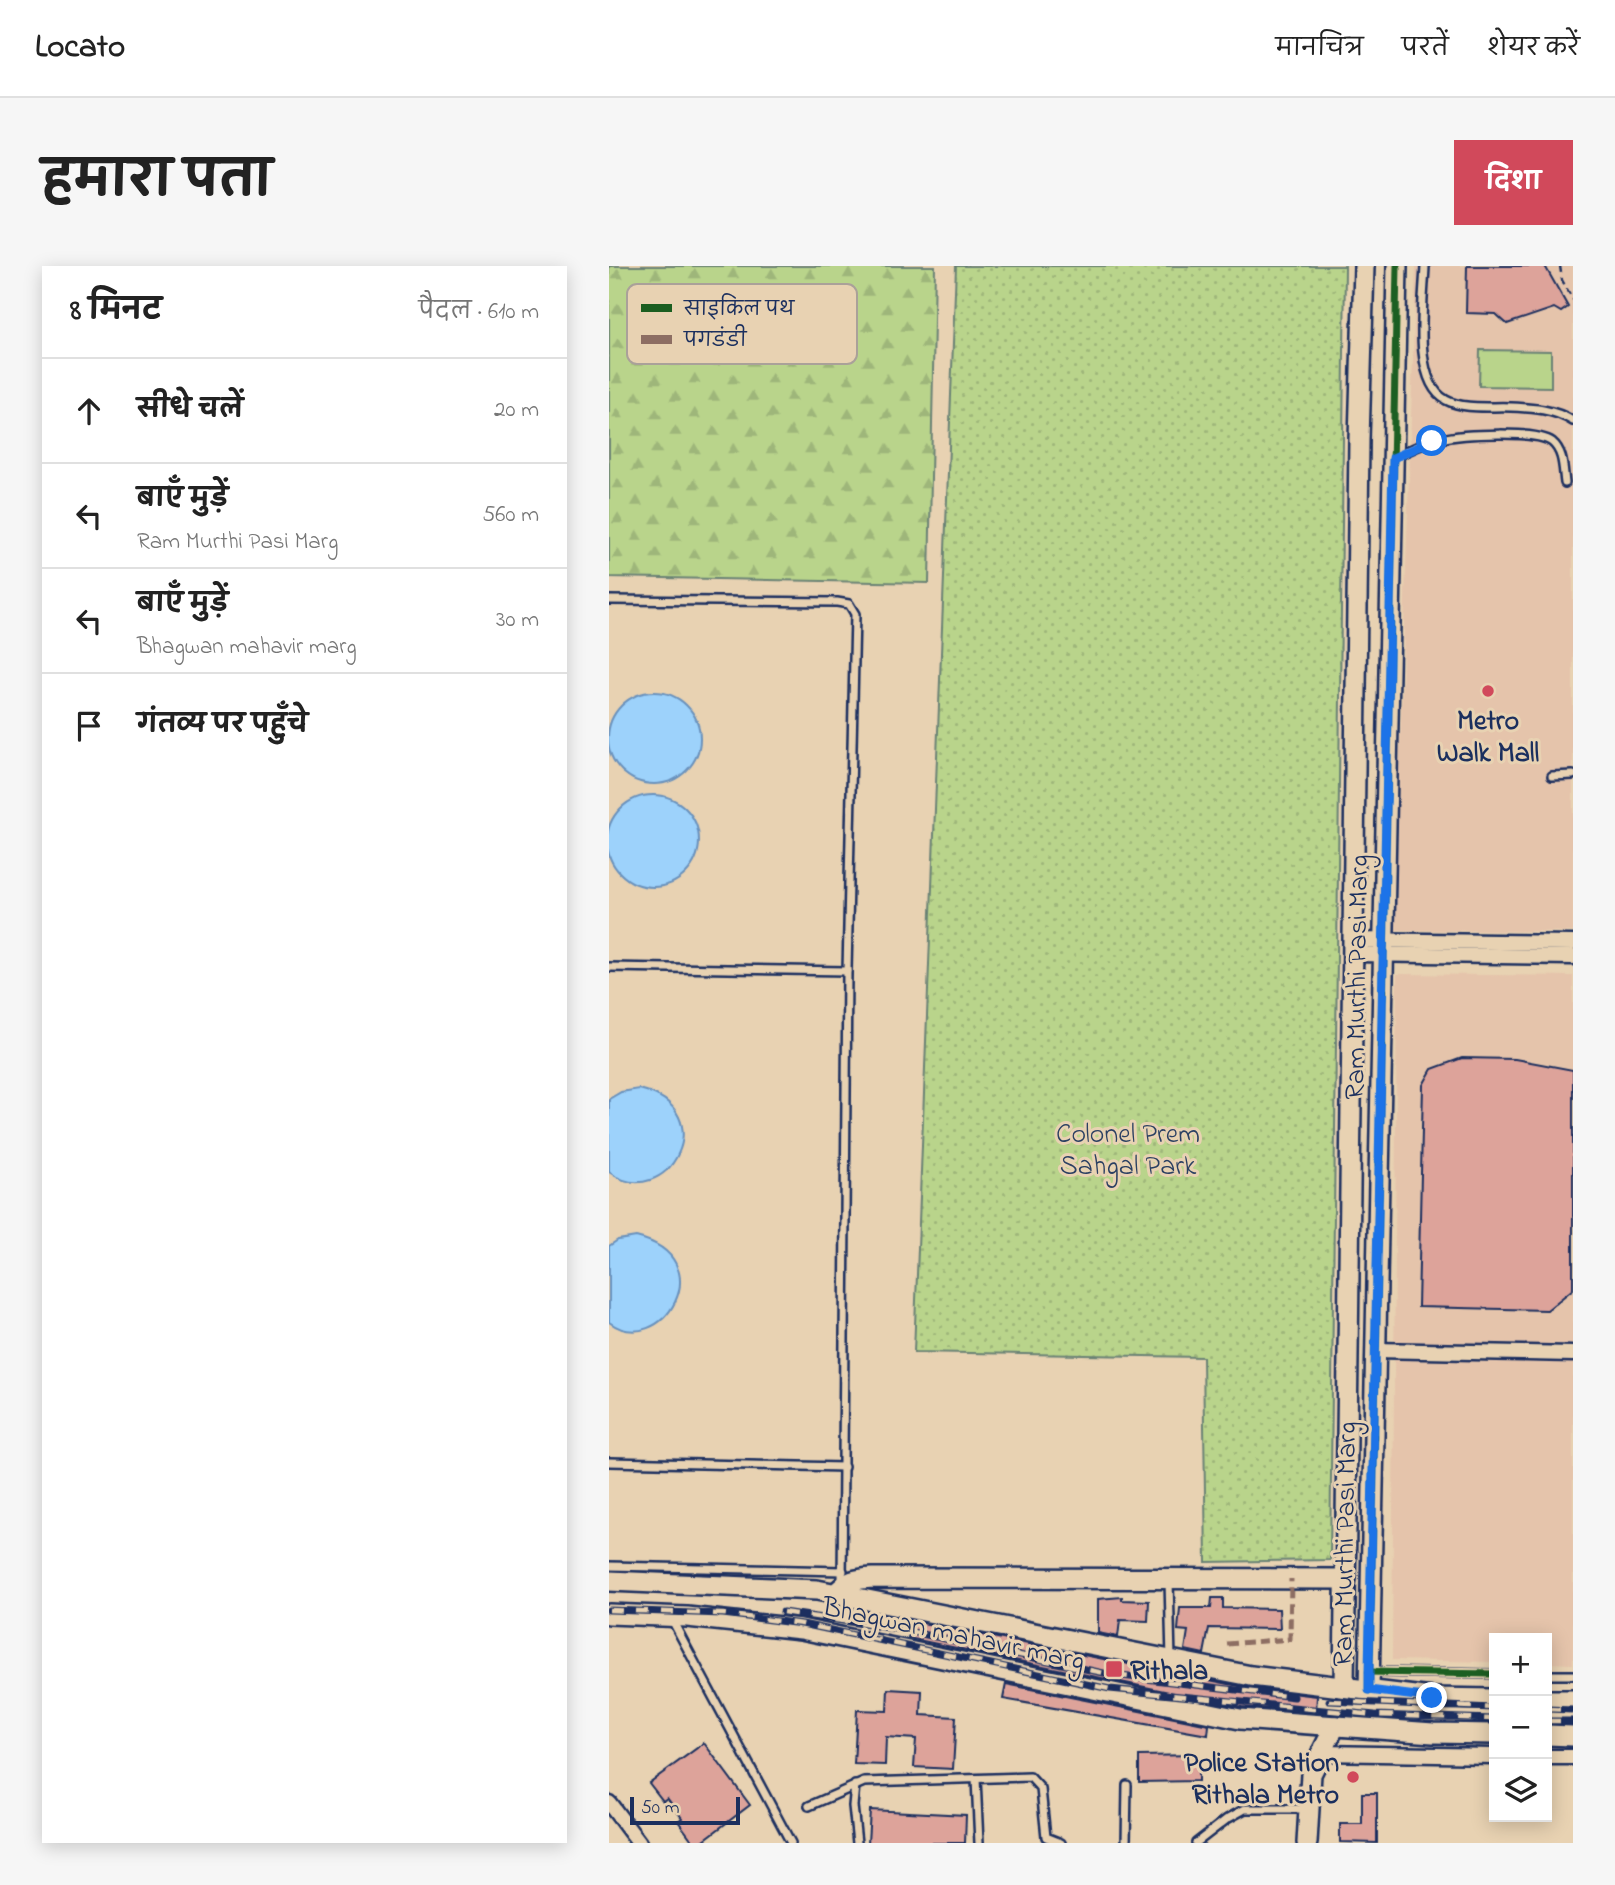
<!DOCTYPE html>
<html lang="hi">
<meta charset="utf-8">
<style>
:root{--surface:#fff;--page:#f6f6f6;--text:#222;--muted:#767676;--line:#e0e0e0;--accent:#d1495b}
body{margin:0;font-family:"Indie Flower","Playpen Sans Deva",sans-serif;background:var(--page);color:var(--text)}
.controls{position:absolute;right:21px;bottom:21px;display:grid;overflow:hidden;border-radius:0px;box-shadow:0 4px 18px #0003}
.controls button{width:63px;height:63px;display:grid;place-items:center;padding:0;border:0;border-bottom:2px solid var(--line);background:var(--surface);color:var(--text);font:35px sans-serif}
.scale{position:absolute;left:21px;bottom:18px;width:110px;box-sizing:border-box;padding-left:7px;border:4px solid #1b2f5e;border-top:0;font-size:19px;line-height:24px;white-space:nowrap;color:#1b2f5e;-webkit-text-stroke:5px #e8d2b2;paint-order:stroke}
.stop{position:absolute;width:21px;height:21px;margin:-16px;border:5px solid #1a73e8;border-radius:50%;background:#fff}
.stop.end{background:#1a73e8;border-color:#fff;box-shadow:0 2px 7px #0008}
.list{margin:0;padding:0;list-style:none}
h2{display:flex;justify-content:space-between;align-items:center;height:91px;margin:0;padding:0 28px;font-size:30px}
h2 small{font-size:23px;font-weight:400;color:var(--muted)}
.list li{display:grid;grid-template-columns:46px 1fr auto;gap:21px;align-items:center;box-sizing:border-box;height:105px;padding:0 28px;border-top:2px solid var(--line)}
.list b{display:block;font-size:26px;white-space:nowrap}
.list p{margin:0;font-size:23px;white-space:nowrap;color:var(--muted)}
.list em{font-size:23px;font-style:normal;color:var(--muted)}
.icon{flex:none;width:38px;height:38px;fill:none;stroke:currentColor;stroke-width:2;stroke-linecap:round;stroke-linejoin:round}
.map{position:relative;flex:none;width:964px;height:1577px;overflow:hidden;border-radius:0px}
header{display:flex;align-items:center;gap:42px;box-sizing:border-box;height:98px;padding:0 35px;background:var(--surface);border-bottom:2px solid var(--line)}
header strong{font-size:33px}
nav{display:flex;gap:38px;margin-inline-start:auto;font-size:24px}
.intro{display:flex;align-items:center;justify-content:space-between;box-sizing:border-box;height:168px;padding:0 42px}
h1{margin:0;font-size:49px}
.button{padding:18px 32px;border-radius:0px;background:var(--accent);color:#fff;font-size:24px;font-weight:700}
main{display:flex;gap:42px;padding:0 42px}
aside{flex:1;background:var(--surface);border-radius:0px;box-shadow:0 4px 18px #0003}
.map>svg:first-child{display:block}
.built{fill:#e5c4ab}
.forest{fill:url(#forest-firs);stroke:#6a8274;stroke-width:2}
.park{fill:url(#park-dots);stroke:#6a8274;stroke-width:2}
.pitch{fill:#b9d48b;stroke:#6a8274;stroke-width:2}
.water{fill:#9dd2fb;stroke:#6991bc;stroke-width:2}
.building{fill:#dda39a;stroke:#1b2f5e;stroke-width:2}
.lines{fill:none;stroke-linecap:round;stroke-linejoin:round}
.lane-casing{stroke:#1b2f5e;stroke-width:12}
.street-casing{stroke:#1b2f5e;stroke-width:19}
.secondary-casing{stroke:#1b2f5e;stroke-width:24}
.path{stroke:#1b2f5e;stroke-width:2.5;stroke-dasharray:7 5;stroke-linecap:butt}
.lane{stroke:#e8d2b2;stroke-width:7}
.street{stroke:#e8d2b2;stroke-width:14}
.secondary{stroke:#e8d2b2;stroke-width:19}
.rail-casing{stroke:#1b2f5e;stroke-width:7}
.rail{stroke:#e8d2b2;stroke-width:4.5;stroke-dasharray:13;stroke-linecap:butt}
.quiet{stroke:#8d6e63;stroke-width:5;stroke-dasharray:10 5;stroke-linecap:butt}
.cycleway-casing{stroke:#e8d2b2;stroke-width:11}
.cycleway{stroke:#1b5e20;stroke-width:7}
.route{stroke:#1a73e8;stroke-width:9}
.poi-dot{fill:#d1495b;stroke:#e8d2b2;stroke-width:2.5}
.labels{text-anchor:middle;stroke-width:6;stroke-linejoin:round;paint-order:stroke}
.poi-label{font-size:28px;font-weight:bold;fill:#1b2f5e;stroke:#e8d2b2}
.street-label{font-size:28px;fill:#1b2f5e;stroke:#e8d2b2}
.park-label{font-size:28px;fill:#2b4062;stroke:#e8d2b2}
.key{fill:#e8d2b2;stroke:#aaa199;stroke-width:2}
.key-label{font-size:19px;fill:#1b2f5e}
</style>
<header>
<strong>Locato</strong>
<nav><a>मानचित्र</a><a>परतें</a><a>शेयर करें</a></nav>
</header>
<div class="intro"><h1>हमारा पता</h1><a class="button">दिशा</a></div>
<main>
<aside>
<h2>8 मिनट<small>पैदल · 610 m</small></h2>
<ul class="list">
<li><svg class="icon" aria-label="ahead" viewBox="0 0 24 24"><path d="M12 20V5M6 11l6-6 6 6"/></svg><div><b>सीधे चलें</b></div><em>20 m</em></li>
<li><svg class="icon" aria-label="left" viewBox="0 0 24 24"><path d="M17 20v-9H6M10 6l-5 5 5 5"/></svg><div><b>बाएँ मुड़ें</b><p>Ram Murthi Pasi Marg</p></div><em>560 m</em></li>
<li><svg class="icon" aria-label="left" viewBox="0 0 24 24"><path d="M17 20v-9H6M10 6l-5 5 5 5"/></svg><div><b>बाएँ मुड़ें</b><p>Bhagwan mahavir marg</p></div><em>30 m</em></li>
<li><svg class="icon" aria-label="arrive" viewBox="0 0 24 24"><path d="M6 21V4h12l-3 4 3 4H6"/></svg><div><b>गंतव्य पर पहुँचे</b></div></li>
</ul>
</aside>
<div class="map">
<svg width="964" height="1577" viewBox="0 0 964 1577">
<defs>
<pattern id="forest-firs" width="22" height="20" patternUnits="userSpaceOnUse" patternTransform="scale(1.75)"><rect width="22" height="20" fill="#b9d48b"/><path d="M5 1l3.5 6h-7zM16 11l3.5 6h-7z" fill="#9eb67a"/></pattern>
<pattern id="park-dots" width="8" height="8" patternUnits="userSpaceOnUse" patternTransform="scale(1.75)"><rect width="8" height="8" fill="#b9d48b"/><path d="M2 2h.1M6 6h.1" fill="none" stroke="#9eb67a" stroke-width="1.8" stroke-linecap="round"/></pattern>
</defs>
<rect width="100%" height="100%" fill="#e8d2b2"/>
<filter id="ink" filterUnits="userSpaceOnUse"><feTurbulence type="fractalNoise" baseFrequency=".0143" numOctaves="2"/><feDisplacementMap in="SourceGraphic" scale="14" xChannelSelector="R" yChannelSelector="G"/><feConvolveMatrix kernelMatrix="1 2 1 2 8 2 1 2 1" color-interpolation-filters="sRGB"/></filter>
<g filter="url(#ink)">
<g class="built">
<path d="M807,0H964V666L785,664Z"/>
<path d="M788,708L964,710V1398L938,1397V1372H885V1396L783,1394Z"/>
</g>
<path class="forest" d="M0,0H326L320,317L0,311Z"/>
<path class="park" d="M347,0H736L721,1294L597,1296L594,1091L305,1086Z"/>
<path class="pitch" d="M871,84L942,85V121L870,120Z"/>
<g class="water">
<circle cx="45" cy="472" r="46"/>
<circle cx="44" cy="575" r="46"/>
<path d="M30,823C116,843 58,949 0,906V833L12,826Z"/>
<path d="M27,971C115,992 52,1095 0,1056V980L9,974Z"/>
</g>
<g class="building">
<path d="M858,0H936L959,41L952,46L945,42L898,58L887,48L857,47Z"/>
<path d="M853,792L906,793L964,804V1023L938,1044L809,1041L814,819L823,803Z"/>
<path d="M513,1331V1334L540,1335L539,1355L511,1354L509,1371L489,1367V1333Z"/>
<path d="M603,1332H614V1342L670,1343L671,1363L600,1362L595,1388L576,1384L579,1365L569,1364L571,1342H602Z"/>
<path d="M303,1355L640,1422L708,1430L707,1446L633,1441L299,1372Z"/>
<path d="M397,1418L600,1459L599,1469L394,1433Z"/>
<path d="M279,1423L313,1425L312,1449L347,1451L344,1503L305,1501L307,1473L277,1471L276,1499L245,1498L248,1444L278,1445Z"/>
<path d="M95,1477L141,1539L91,1577H85L69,1555L73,1552L58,1532L54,1535L40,1517Z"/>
<path d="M589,1489V1515L530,1516V1490Z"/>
<path d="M753,1527H768V1577L731,1576V1558H753Z"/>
<path d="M261,1544L357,1549L356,1577H259Z"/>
</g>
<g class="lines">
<g class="lane-casing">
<g id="lane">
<path d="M816,0C815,34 802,115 837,134C855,144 882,140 902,141C925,142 944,143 964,155"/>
<path d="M787,191C801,183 815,177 832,173C852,168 928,164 943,176C955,186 954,203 956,217"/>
<path d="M0,334L228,336L240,338L246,348L238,705L233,1318"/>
<path d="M943,510L964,509"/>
<path d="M0,701L238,705"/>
<path d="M0,1196L235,1201"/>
<path d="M0,1300L234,1305"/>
<path d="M560,1315L562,1394"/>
<path d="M62,1352L182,1577"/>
<path d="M761,1406L885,1408"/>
<path d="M938,1409H964"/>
<path d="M367,1513L370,1577"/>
<path d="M246,1519L244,1540L248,1577"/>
<path d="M200,1540L255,1516L421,1511L432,1523L437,1571L452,1577"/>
<path d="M517,1577L518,1519"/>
<path d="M587,1577L618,1553L636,1543H698"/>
</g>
</g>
<g class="street-casing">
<g id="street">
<path d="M744,674L964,677"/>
<path d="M744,688L964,691"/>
<path d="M765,1084L964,1088"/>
<path d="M712,1487L885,1490"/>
<path d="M938,1491H964"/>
<path d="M0,1537L30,1577"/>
</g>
</g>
<g class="secondary-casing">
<g id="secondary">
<path d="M0,1315L208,1324L642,1410L823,1432L885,1433"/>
<path d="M227,1328C237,1314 248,1313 264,1312L737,1313"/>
<path d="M0,1348L78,1351L192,1363L631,1453L824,1467L885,1468"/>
<path d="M735,1421L750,174L755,0"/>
<path d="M760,1424L788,0"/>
<path d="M938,1434H964"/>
<path d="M938,1469L964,1470"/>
<path d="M698,1577L702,1508L726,1460"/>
</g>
</g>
<path class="path" d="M951,0L953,14L964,34"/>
<use href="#lane" class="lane"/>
<use href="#street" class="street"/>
<use href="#secondary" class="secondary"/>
<g class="rail-casing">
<g id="rail">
<path d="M0,1344L114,1348L193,1358L501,1423L766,1449L885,1453"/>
<path d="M174,1346L294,1364L504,1409L685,1431"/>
<path d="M720,1435L885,1442"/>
<path d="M938,1443L964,1444"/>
<path d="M938,1455H964"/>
</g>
</g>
<use href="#rail" class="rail"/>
<path class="quiet" d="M618,1378L681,1373L682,1313"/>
<g class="cycleway-casing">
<g id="cycleway">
<path d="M760,1406L885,1408"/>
<path d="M760,1424L788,0"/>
</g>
</g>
<use href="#cycleway" class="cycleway"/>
</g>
</g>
<g class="lines" filter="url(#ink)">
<path class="route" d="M823,1432L760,1424V1406L784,192L823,175"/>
</g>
<g class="poi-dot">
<circle cx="879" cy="425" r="7"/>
<rect x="496" y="1394" width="18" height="18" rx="3.5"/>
<circle cx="744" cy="1511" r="7"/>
</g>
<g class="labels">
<g class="poi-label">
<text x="879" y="463">Metro<tspan x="879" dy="32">Walk Mall</tspan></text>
<text x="521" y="1413" text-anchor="start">Rithala</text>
<text x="730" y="1505" text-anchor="end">Police Station<tspan x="730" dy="32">Rithala Metro</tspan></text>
</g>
<g class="street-label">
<text transform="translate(746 711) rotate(-89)" y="10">Ram Murthi Pasi Marg</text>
<text transform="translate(734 1278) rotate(-89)" y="10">Ram Murthi Pasi Marg</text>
<text transform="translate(345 1366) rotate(12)" y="10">Bhagwan mahavir marg</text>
</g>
<g class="park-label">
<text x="519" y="876">Colonel Prem<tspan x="519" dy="32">Sahgal Park</tspan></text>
</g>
</g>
<rect x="18" y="18" width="230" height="80" rx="10" class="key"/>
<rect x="32" y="38" width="31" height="8" fill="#1b5e20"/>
<rect x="32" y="69" width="31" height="9" fill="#8d6e63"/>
<g class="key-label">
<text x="75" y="49">साइकिल पथ</text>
<text x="75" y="80">पगडंडी</text>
</g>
</svg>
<div class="controls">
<button>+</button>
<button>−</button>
<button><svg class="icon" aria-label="layers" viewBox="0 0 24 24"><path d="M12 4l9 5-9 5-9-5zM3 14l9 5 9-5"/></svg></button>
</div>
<div class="scale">50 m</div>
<div class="stop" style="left:823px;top:175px"></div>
<div class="stop end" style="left:823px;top:1432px"></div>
</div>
</main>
